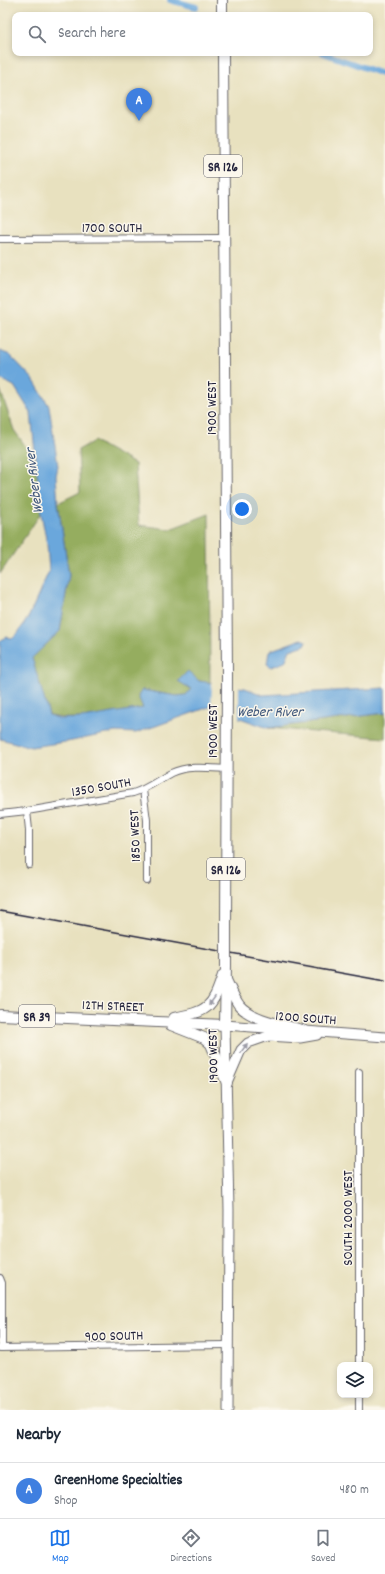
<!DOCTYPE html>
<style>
:root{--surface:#fff;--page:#f6f6f7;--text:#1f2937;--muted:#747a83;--line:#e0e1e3;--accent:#1a73e8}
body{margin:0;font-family:Dekko,sans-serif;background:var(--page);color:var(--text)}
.controls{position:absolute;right:12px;bottom:12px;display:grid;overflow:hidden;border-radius:8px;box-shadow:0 2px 6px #0003}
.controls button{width:36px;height:36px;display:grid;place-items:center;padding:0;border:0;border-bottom:1px solid var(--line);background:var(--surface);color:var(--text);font:20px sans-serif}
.you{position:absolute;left:242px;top:509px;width:14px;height:14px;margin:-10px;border:3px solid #fff;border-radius:50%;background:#1a73e8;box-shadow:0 0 0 6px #1a73e833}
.badge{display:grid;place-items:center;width:26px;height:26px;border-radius:50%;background:var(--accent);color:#fff;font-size:13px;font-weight:700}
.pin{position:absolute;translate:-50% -33px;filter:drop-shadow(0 1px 2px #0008)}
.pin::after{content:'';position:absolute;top:21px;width:14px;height:12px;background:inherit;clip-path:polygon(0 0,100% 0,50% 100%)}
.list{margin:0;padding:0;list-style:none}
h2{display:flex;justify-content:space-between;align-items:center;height:52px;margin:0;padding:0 16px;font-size:17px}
h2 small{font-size:13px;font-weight:400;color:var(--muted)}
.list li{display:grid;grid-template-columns:26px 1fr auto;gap:12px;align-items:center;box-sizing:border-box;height:56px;padding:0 16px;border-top:1px solid var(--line)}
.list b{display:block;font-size:15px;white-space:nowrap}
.list p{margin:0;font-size:13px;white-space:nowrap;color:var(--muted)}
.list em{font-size:13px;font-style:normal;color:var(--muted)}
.icon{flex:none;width:22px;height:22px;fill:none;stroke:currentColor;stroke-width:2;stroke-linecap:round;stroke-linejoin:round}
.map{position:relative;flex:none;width:385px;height:1410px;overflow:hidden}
.search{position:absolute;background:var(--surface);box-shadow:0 2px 6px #0003;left:12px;right:12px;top:12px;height:44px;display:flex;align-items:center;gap:10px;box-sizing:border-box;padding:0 14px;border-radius:8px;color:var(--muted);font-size:15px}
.sheet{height:108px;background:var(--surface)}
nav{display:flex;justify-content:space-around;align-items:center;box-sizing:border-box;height:56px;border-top:1px solid var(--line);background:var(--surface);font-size:11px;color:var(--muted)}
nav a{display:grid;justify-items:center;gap:2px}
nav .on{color:var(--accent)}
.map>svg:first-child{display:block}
.forest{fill:#95ad5f;stroke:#5c684d}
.water{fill:#6aa7dc;stroke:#46648c}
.pier{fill:#e8e1bf}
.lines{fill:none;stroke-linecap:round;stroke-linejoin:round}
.canal{stroke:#6aa7dc;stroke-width:6}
.minor-casing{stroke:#676569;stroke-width:8}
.secondary-casing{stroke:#676569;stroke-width:11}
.primary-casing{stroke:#676569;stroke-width:12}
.minor{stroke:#fff;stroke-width:6}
.secondary{stroke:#fff;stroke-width:9}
.primary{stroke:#fff;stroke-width:10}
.rail{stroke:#22223b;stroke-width:1.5}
.primary-bridge-casing{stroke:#676569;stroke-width:12;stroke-linecap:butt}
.primary-bridge{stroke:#fff;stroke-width:10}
.oneway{fill:#9c9ca7}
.labels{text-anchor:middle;stroke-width:3;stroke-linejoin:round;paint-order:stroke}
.shield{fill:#fbf7ec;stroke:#636270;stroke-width:1}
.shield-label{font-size:13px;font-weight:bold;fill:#22223b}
.street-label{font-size:14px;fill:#22223b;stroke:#fbf7ec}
.water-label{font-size:15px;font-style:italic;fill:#3f577b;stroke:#fbf7ec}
</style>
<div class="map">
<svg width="385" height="1410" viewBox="0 0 385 1410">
<rect width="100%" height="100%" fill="#fbf7ec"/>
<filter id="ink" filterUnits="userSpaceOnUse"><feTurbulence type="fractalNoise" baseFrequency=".025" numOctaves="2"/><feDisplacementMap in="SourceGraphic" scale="8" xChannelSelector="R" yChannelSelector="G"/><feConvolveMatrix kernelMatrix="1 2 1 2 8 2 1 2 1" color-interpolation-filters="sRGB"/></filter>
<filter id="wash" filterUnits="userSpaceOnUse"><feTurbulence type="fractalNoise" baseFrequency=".012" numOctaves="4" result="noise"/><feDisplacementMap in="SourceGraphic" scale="16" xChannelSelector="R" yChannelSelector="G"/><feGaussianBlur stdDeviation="0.9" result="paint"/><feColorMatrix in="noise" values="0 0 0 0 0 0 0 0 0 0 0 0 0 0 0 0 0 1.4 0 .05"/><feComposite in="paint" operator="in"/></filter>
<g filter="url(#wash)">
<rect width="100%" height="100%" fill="#e8e1bf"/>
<g class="forest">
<path d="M0,389L14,430L36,461L41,513L0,574Z"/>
<path d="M94,441L135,464L139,525L170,529L209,514L210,683L199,681L187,695L177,696L142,690L144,708C118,712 73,724 49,715L31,658L60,631L69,575L58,503L80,492L78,450Z"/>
<path d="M385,713V738L268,728Z"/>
</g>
<g class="water">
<path d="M0,351L10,355L33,379L49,406L58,466L56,476L58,503L69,575L60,631L32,658L49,715L59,719L82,718L143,708L138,696L142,690L177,696L186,695L191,689L178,681L188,671L199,681L245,688L263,695L385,688V713L268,728L209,707L136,733L115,732L72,741L31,747L0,739V641L6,637L13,638L18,633L29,616L49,571L47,544L41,513L31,413L14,386L0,379Z"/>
<path d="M302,639L307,641L305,645L290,650L285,662L271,667L267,664L269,651Z"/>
</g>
<path class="pier" d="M212,681L239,685V719L211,710Z"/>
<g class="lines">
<g class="canal">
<path d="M170,0L196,7"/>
<path d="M323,53L385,75"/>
</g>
</g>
</g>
<g filter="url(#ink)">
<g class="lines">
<g class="minor-casing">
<g id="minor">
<path d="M0,239L224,238"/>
<path d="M143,790L147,820V881"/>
<path d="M27,811L29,830V865"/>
<path d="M0,814L27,811L133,793C147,789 158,780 171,773C188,765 209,768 226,769"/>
<path d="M0,1278L2,1283V1348"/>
<path d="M0,1348L227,1345"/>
<path d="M359,1365V1072"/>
<path d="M359,1410V1395"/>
</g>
</g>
<g class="secondary-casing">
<g id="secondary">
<path d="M228,1080L241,1050L248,1043L268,1036L300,1038L317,1035"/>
<path d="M228,1410L229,1210L225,1025L385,1037"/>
</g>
</g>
<g class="primary-casing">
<g id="primary">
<path d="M222,0V15"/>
<path d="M223,53L227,674L226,928"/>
<path d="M226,980C230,988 234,998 239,1005C251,1020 284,1025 303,1030"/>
<path d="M0,1015L225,1025L226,965"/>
<path d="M174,1018C208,1011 212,1009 223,975"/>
<path d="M171,1025L204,1038L211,1044L227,1083"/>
</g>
</g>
<use href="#minor" class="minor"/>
<use href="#secondary" class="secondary"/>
<use href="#primary" class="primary"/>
<path class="rail" d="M0,911L385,981"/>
<g class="primary-bridge-casing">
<path id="primary-bridge" d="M226,965V928"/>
</g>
<use href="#primary-bridge" class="primary-bridge"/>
</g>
<defs><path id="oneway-solid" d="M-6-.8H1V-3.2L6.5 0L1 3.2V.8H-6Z"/></defs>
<g class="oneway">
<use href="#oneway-solid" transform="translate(212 1001) rotate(126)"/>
<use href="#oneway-solid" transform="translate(244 1048) rotate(-54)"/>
</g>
</g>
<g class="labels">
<g class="shield">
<rect x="204" y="155" width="38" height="22" rx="3"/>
<rect x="207" y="858" width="38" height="22" rx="3"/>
<rect x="19" y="1005" width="36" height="22" rx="3"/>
</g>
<g class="shield-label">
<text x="223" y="171">SR 126</text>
<text x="226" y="874">SR 126</text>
<text x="37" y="1021">SR 39</text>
</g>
<g class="street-label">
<text x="112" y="232">1700 SOUTH</text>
<text transform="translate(211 408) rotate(-90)" y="5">1900 WEST</text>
<text transform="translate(212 731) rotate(-90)" y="5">1900 WEST</text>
<text transform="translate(101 786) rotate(-10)" y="5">1350 SOUTH</text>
<text transform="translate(134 836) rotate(-92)" y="5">1850 WEST</text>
<text transform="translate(113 1005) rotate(2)" y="5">12TH STREET</text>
<text transform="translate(306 1017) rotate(4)" y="5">1200 SOUTH</text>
<text transform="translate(212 1056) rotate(-91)" y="5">1900 WEST</text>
<text transform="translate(347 1218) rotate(-90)" y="5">SOUTH 2000 WEST</text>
<text transform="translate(114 1335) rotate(-1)" y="5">900 SOUTH</text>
</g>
<g class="water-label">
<text transform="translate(33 481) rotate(-97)" y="5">Weber River</text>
<text x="270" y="716">Weber River</text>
</g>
</g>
</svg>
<div class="controls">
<button><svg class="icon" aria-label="layers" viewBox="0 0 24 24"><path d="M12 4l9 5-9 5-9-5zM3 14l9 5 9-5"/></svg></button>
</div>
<div class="you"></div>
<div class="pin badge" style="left:139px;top:121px;background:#3f7fe0">A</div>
<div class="search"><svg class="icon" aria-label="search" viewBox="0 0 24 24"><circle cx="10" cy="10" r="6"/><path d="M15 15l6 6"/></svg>Search here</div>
</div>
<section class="sheet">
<h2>Nearby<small></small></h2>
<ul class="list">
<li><span class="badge" style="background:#3f7fe0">A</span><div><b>GreenHome Specialties</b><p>Shop</p></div><em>480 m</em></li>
</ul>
</section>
<nav>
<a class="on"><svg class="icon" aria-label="map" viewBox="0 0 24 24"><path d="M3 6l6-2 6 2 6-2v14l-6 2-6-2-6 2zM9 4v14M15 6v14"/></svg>Map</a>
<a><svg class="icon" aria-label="directions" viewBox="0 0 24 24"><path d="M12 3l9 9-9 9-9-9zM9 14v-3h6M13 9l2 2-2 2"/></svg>Directions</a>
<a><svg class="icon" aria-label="saved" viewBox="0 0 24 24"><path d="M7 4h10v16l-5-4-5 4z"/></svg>Saved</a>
</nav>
